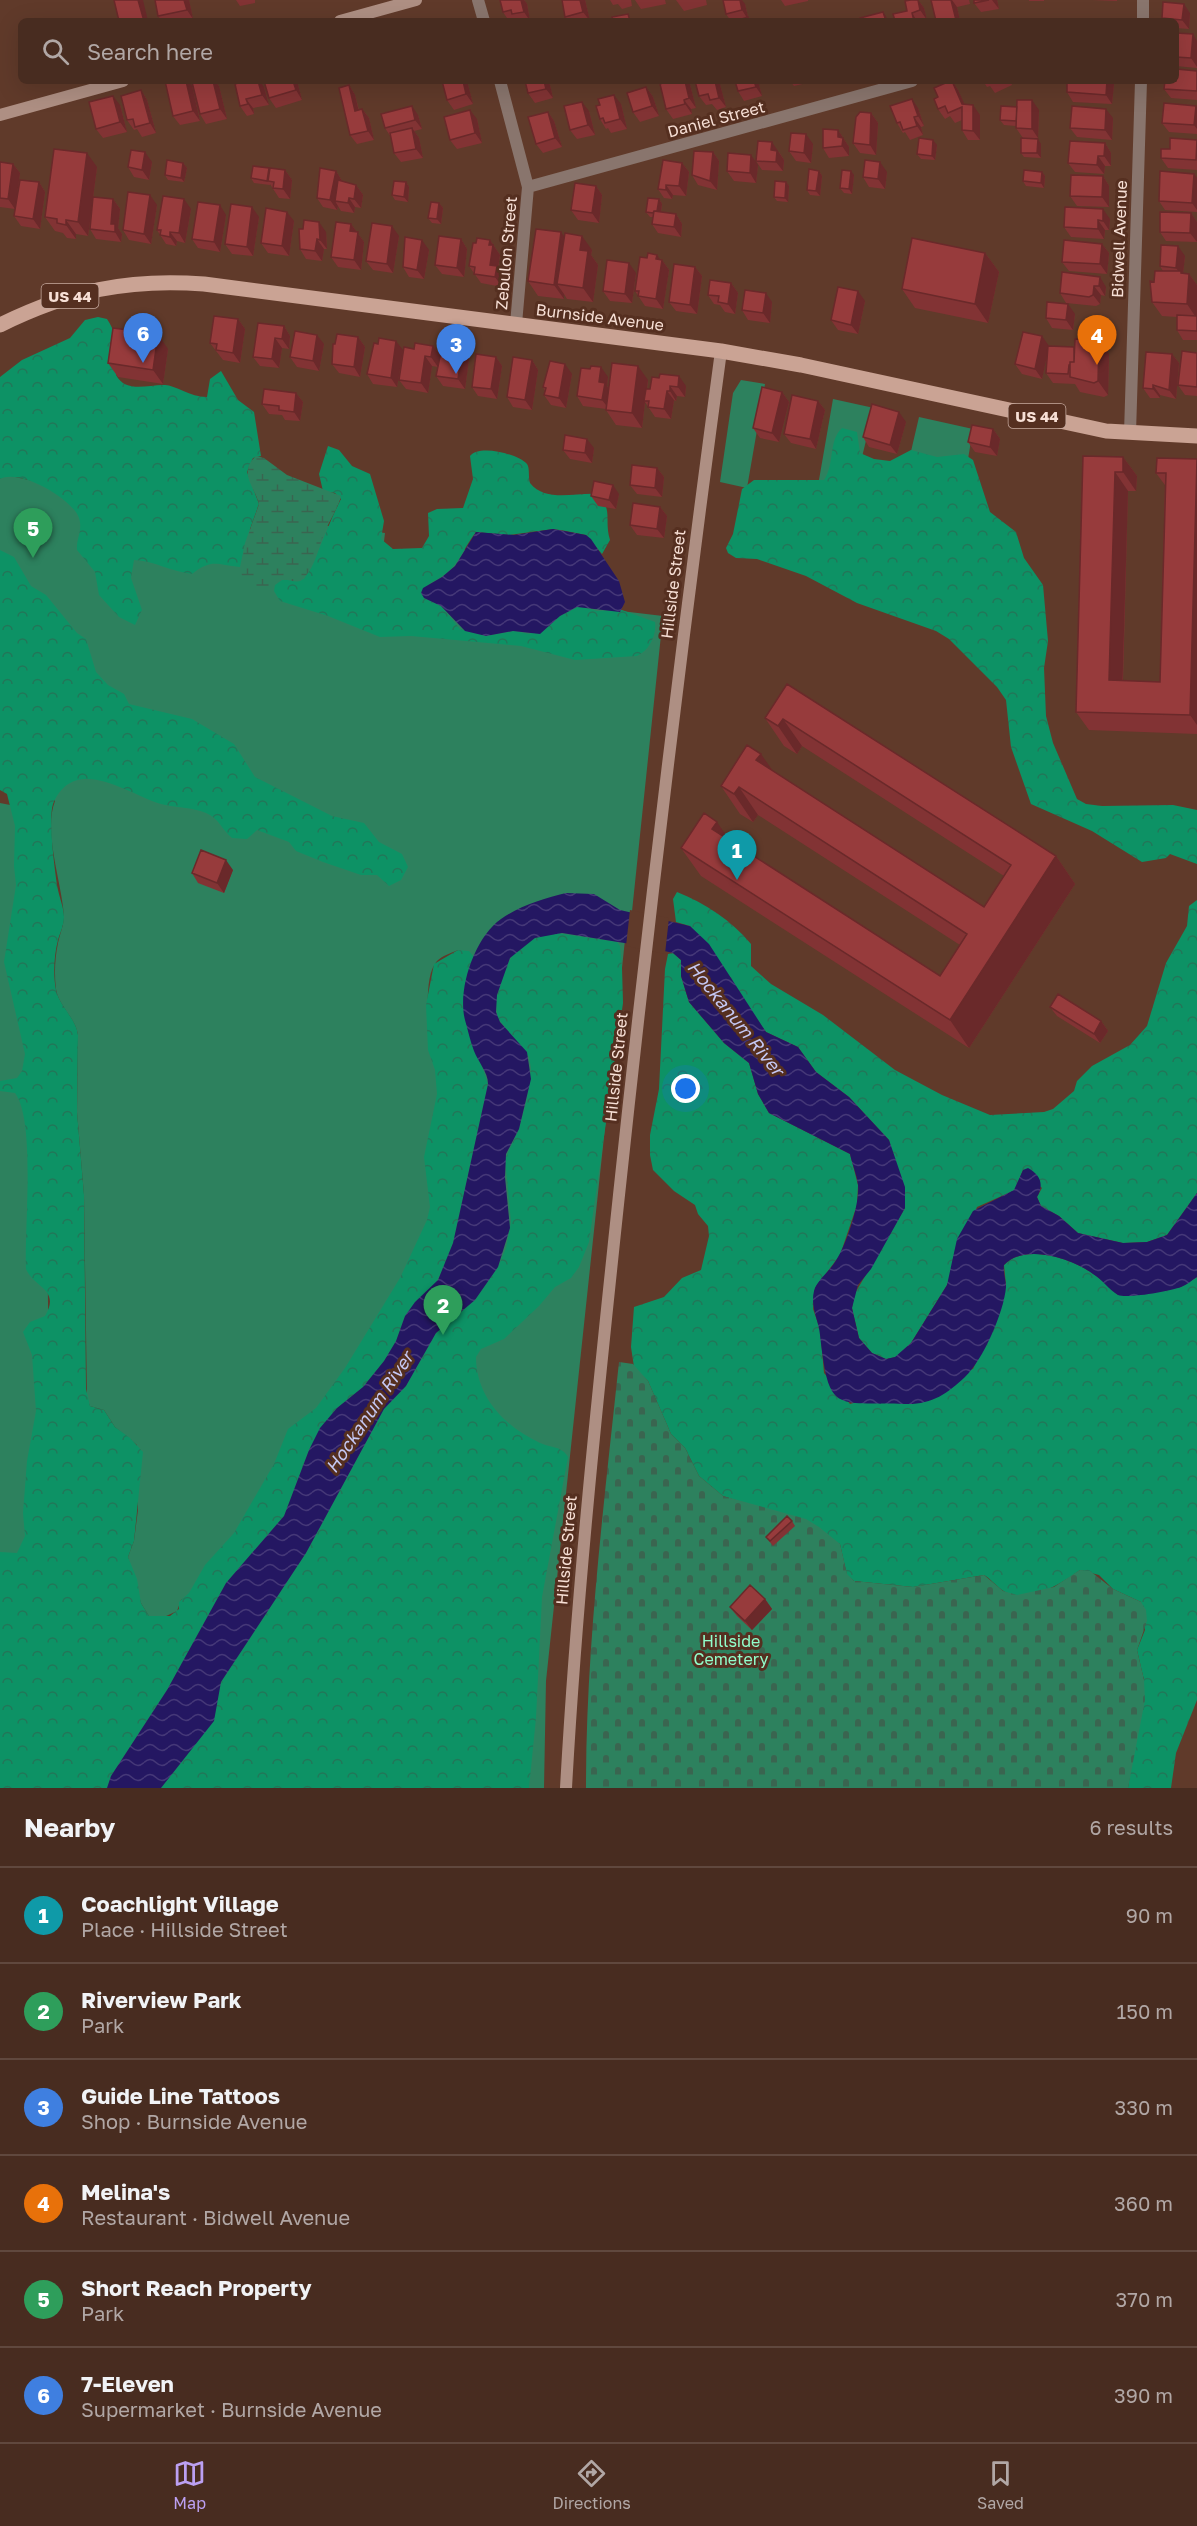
<!DOCTYPE html>
<html lang="en">
<head>
<meta charset="utf-8">
<style>
	body { margin:0; font-family:"Golos Text",sans-serif; background:#4f3429; color:#f1f3f6 }
	.you { position:absolute; left:686px; top:1089px; width:21px; height:21px; margin:-15px; border:4px solid #fff; border-radius:50%; background:#1a73e8; box-shadow:0 0 0 9px #1a73e833 }
	.badge { display:grid; place-items:center; width:39px; height:39px; border-radius:50%; background:#bca0f2; color:#fff; font-size:20px; font-weight:700 }
	.pin { position:absolute; translate:-50% -50px; filter:drop-shadow(0 2px 3px #0008) }
	.pin::after { content:''; position:absolute; top:32px; width:21px; height:18px; background:inherit; clip-path:polygon(0 0,100% 0,50% 100%) }
	.list { margin:0; padding:0; list-style:none }
	h2 { display:flex; justify-content:space-between; align-items:center; height:78px; margin:0; padding:0 24px; font-size:26px }
	h2 small { font-size:20px; font-weight:400; color:#b1a7a5 }
	.list li { display:grid; grid-template-columns:39px 1fr auto; gap:18px; align-items:center; box-sizing:border-box; height:96px; padding:0 24px; border-top:2px solid #60483e }
	.list b { display:block; font-size:22px; white-space:nowrap }
	.list p { margin:0; font-size:20px; white-space:nowrap; color:#b1a7a5 }
	.list em { font-size:20px; font-style:normal; color:#b1a7a5 }
	.icon { flex:none; width:33px; height:33px; fill:none; stroke:currentColor; stroke-width:2; stroke-linecap:round; stroke-linejoin:round }
	.map { position:relative; flex:none; width:1197px; height:1788px; overflow:hidden }
	.search { position:absolute; background:#482c20; box-shadow:0 6px 24px #0002; left:18px; right:18px; top:18px; height:66px; display:flex; align-items:center; gap:15px; box-sizing:border-box; padding:0 21px; border-radius:9px; color:#b1a7a5; font-size:22px }
	.sheet { height:654px; background:#482c20 }
	nav { display:flex; justify-content:space-around; align-items:center; box-sizing:border-box; height:84px; border-top:2px solid #60483e; background:#482c20; font-size:16px; color:#b1a7a5 }
	nav a { display:grid; justify-items:center; gap:3px }
	nav .on { color:#bca0f2 }
	.map>svg:first-child { display:block }
</style>
</head>
<body>
<div class="map">
<svg width="1197" height="1788" viewBox="0 0 1197 1788">
	<defs>
		<pattern id="forest-crowns" width="20" height="18" patternUnits="userSpaceOnUse" patternTransform="scale(1.5)"><rect width="20" height="18" fill="#0d9265"/><path d="M2 6a3 3 0 1 1 6 0M12 15a3 3 0 1 1 6 0" fill="none" stroke="#227658"/></pattern>
		<pattern id="wetland-marsh" width="20" height="14" patternUnits="userSpaceOnUse" patternTransform="scale(1.5)"><rect width="20" height="14" fill="#2d815e"/><path d="M1 5h8M5 5V1M11 12h8M15 12V8" fill="none" stroke="#3a6550"/></pattern>
		<pattern id="cemetery-stones" width="16" height="16" patternUnits="userSpaceOnUse" patternTransform="scale(1.5)"><rect width="16" height="16" fill="#2d815e"/><path d="M2 7V4a2 2 0 0 1 4 0v3zM10 15v-3a2 2 0 0 1 4 0v3z" fill="#3a6550"/></pattern>
		<pattern id="water-waves" width="16" height="10" patternUnits="userSpaceOnUse" patternTransform="scale(1.5)"><rect width="16" height="10" fill="#241762"/><path d="M0 5q4-4 8 0t8 0" fill="none" stroke="#453878"/></pattern>
	</defs>
	<rect width="100%" height="100%" fill="#603a2a"/>
	<path fill="#2d815e" fill-rule="evenodd" d="M741,380l24,4 -18,104 -27,-6 13,-89z
		M833,399l41,9 -25,102 -34,-7z
		M919,417l54,12 -26,157 -65,-10z
		M4,476h7l227,52 33,4 2,-13 112,14 -8,69 78,-61 65,58 143,17 -32,305h-4l-81,760 -2,107h-440l83,-192 -6,4 -4,11 -13,6 -15,-1 -8,-13 -13,-46 6,-16 4,-31 -1,-65 -22,-18 -11,-17 -14,-4 -3,-8 -3,-203 -7,-83 1,-77c-2,-17 -19,-28 -22,-46 -2,-15 -1,-32 2,-46 2,-9 6,-19 6,-27 -2,-33 -21,-84 -9,-115l-55,-152v-170zM458,950l-29,92c0,-19 -6,-66 8,-81 5,-5 14,-8 21,-11z
		M0,803l41,8 10,702 -51,275z"/>
	<path fill="url(#forest-crowns)" d="M98,317l9,2c11,16 13,38 9,56 10,19 34,9 49,10 10,0 25,12 42,12l3,-18 11,-8 17,29 16,12 7,44 -8,2 -6,14 12,32 -14,39 -5,24c-23,-2 -28,-9 -48,7 -20,-2 -37,-13 -58,-14l-3,18 11,32 -7,15 -16,-8 -20,-22 -4,-23 -18,-22c-1,-11 6,-20 2,-32 -7,-20 -60,-50 -79,-39v-102l22,-17 48,-22 15,-18z
		M842,428l15,4 3,21 14,6 16,2 21,-11 26,7 27,-3 9,6 17,52 26,20 8,26 19,27 5,56 -4,27 2,48 7,27 24,56 9,5 16,2 71,-1 24,5v54l-27,-10 -4,4 -24,4 -50,-31 -61,-27 -20,-57 -5,-47 -9,-13 -48,-48 -13,-8 -79,-28 -51,-27 -49,-17 -21,-1 -8,-5 -2,-5 7,-14 9,-45 12,-9h70c11,-16 4,-39 18,-52z
		M328,446l11,4 13,16 18,8 14,47 -3,18 12,10 29,-1 7,-12 -1,-23 9,-4 26,-1 10,-29 -3,-23c9,-12 48,-2 57,8 3,4 1,13 3,19 16,20 46,9 69,11 14,18 5,26 11,46l-8,14 -16,-19 -20,-4 -13,-2 -44,6 -33,-3c-17,22 -17,38 -46,51l-6,15 17,8 19,23 26,7 28,-5 15,3 21,-9 10,-9 19,-10 18,5 25,-1 33,12c2,13 -6,29 -18,34l-62,4 -54,-14 -110,-10 -31,1 -52,-21 -48,-15 -6,-10 1,-6 7,-5 22,-1c15,-25 23,-53 37,-80l-6,-6 -12,-2 -4,-17z
		M0,550l14,7 17,29 15,9 31,38 9,6 10,33 12,13 16,9 5,10 63,15 42,25 21,33 77,39 32,7 15,19 23,12 6,13 -7,13 -12,6 -12,-11h-16l-38,-13 -27,-11 -7,-9 -32,-12 -10,9 -15,-1c-10,-8 -13,-20 -26,-25 -14,-6 -30,-5 -45,-9 -33,-10 -87,-51 -108,0 -5,15 2,69 5,86 2,9 6,19 6,27 0,8 -4,16 -6,23 -4,15 -5,35 -2,50 4,17 20,28 22,45l-1,77 7,83 2,194 4,17 14,4 11,17 15,11 13,14 -9,89 -6,16 9,22 4,24 8,13h21l9,-7v-7l10,-9 16,-28 29,-32 40,-69 14,-35 28,-21 29,-40 55,-90 27,-58 3,-13 -6,-50 13,-63 -2,-24 -7,-20 -2,-45 8,-41 24,-14 11,1 5,6 -10,32v24l24,71 -35,159 -8,21 -10,21 -18,15 -12,16 -9,25 -12,20 -21,26 -26,21 -28,42 -25,66 -58,67 -59,107 -56,86 -4,12h-107v-236l17,1 8,-17 -2,-23 4,-52 9,-50 -4,-56 -9,-23 7,-10 15,-6c16,-27 -11,-28 -19,-47 -2,-39 10,-148 -11,-176l-15,-2v-10l17,-3 5,-7 3,-17 -21,-92 12,-77 -2,-19 1,-40 -8,-32 -7,-4z
		M677,892c28,11 55,29 74,52v22l20,18 52,31 72,55 47,25 48,20 54,-3 9,-3 21,-18 3,-10 15,-15 38,-21 17,-19 19,-63 21,-37 2,-20 8,-6v293l-30,42 -20,7 -24,1 -45,-10 -19,-17 -18,-10 -4,-9 5,-9 -19,-18 -8,20 -38,17 -30,78 -36,58 -15,14 -10,2 -14,-6 -13,-15 -7,-30 2,-13 51,-87 -16,-68 -40,-43 -33,-25 -18,-25 -32,-15 -76,-106 -14,-4 -3,-23z
		M556,933l61,9 3,4 2,22 1,35 -34,239 -10,25 -8,11 -16,9 -16,19 -35,33 -23,10 -5,8c0,40 29,70 64,86 11,5 22,3 28,14l-26,140 -6,121 -7,70h-368l52,-67 8,-39 85,-129 78,-144 22,-23 30,-53 39,-33 23,-33 8,-19 5,-26 -6,-63 14,-30 8,-30 4,-31 -2,-11 -32,-40 -1,-17 9,-32 9,-15 21,-15z
		M673,953l8,7v16l8,26 35,41 25,20 9,31 11,19 81,41 8,31 -1,20 -17,50 -25,33 -2,21 7,20 4,44 26,31 123,-35 26,-56 7,-28 -2,-20c20,-22 67,-7 88,8 9,6 17,14 26,22l63,-8 16,-10v423l-21,53 -5,35h-43l16,-108 -7,-30 8,-20 -4,-28 -28,-13 -14,-14 -19,-5c-19,14 -54,36 -78,20 -7,-5 -11,-11 -18,-15l-71,12 -59,-6 -7,-6 -7,-31 -73,-34 -44,-14 -24,-20 -14,-28 -14,-14 -23,-53 -14,-14 -3,-20 3,-40 30,-10 18,-19 19,-8 8,-34 -1,-10 -10,-12 -3,-9 -21,-14 -21,-21 -3,-15v-20l9,-46 6,-120 3,-15z"/>
	<path fill="url(#wetland-marsh)" d="M256,456l8,2 23,17 54,21c-3,12 -10,22 -15,33 -8,17 -9,36 -23,50 -6,6 -14,-1 -21,1 -5,2 -8,6 -12,7 -54,20 -16,-66 -11,-83 -5,-19 -21,-31 -3,-48z"/>
	<path fill="url(#cemetery-stones)" d="M619,1362l14,2 15,17 23,53 14,14 14,28 24,20 83,23 13,8 21,17 7,30 7,7 59,6 71,-12 19,16 14,4 37,-8 26,-17 10,1 23,18 28,13 5,8 1,11 -10,29 7,30 1,20 -17,88h-542c0,-142 18,-284 33,-426z"/>
	<path fill="url(#water-waves)" d="M553,529l33,6 5,4 28,42 6,21 -5,10 -43,-5 -17,9 -20,18 -27,-3 -27,5 -21,-5 -24,-25 -17,-8 -3,-5 2,-5 19,-11 13,-11 21,-34 38,3z
		M566,893l28,1 26,16 70,16 19,18 57,88 32,15 18,25 33,25 40,43 16,47v21l-34,61 -13,16 -6,23 7,30 13,15 14,6 9,-2 16,-14 36,-58 10,-46 16,-28 41,-21 9,-20 5,-2c13,7 16,17 9,29l4,9 18,10 19,17 45,10 24,-1 20,-7 30,-42v84c-5,3 -10,8 -16,10 -10,4 -54,12 -63,8 -9,-5 -16,-16 -25,-21 -21,-16 -69,-31 -89,-9 -1,8 2,15 2,22 -2,25 -23,73 -41,90 -18,17 -34,28 -60,27 -71,-2 -76,10 -85,-69 -1,-14 -10,-28 -6,-44 3,-11 15,-19 21,-29 11,-16 25,-58 23,-77 -1,-10 -6,-21 -8,-31l-81,-41 -11,-19 -9,-31 -25,-20 -35,-41 -8,-26v-16l-8,-7 -30,-7 -81,-13 -27,5 -25,20 -13,37 -1,17 4,10 27,30 4,27 -12,50 -13,25 -1,23 5,51 -12,39 -23,33 -39,33 -30,53 -22,23 -78,144 -85,129 -7,39 -53,67h-54l4,-12 56,-86 59,-107 58,-67 25,-66 11,-22 17,-20 26,-21 21,-26 12,-20 9,-25 10,-14 23,-22 15,-37 35,-159c0,-12 -10,-22 -14,-33 -4,-10 -6,-21 -9,-31 -8,-31 10,-83 36,-101 18,-13 44,-21 65,-26z"/>
	<path fill="#603a2a" d="M630,910l39,8 -4,36 -39,-8z"/>
	<g fill="none" stroke-linecap="round" stroke-linejoin="round">
		<path stroke="#89756d" stroke-width="12" d="M478,0l6,21
			M1143,21v-21
			M500,81l28,106 -12,137
			M528,187l384,-106
			M1130,433l11,-352"/>
		<path stroke="#ae8f83" stroke-width="12" d="M340,21l76,-21
			M0,115l123,-34
			M566,1788c11,-198 32,-395 53,-593 30,-282 64,-563 102,-844"/>
		<path stroke="#caa394" stroke-width="15" d="M0,325c69,-34 128,-47 204,-41l517,67 80,14 305,66 91,5"/>
	</g>
	<path fill="#823334" d="M155,0h34l4,19 -6,2h-25l-4,-5z
		M236,0h19v3l-15,3z
		M521,0h3l3,4 3,17h-13l-1,-1 -7,1 -6,-9z
		M585,0l5,21h-21l-4,-4z
		M610,0h21l1,6 -10,3 -4,-5 -5,1z
		M635,0h30l1,4 -25,5z
		M676,0h30l1,5 -23,6z
		M781,0h27v1l-23,5z
		M911,0h7l6,8 3,12 -4,1h-28l12,-10z
		M931,0h38l1,4 -13,3 3,14h-24z
		M974,0h23l2,9 -18,3 -7,-9z
		M1029,0h15v1h-15z
		M1092,0h25v1z
		M745,4l3,13 3,4h-20l-5,-7z
		M1190,13l-1,16 -13,-1v-7h-12l-2,-3z
		M1176,33l21,8v27l-21,-2z
		M1197,71v29l-26,-2 -7,-9z
		M195,81h20l4,5 8,33 -21,5 -6,-10z
		M245,81l19,6 5,18 -16,3 1,6 -7,2 -7,-10z
		M297,81l5,19 -26,8 -7,-10z
		M442,81h25l6,23 -19,6 -7,-10z
		M549,81l4,17 -18,5 -7,-10z
		M666,81h23l7,27 -5,1 1,5 -19,5 -7,-10z
		M695,81h24l7,26 -9,3 -5,-6 -6,1 -7,-9z
		M735,81h23l4,15 -18,5 -6,-10z
		M790,81h25l-21,5z
		M952,81l6,9 6,14 16,11v25h-12l-6,-10v-10l-7,3 -5,-7 -5,3 -7,-10v-12z
		M983,81h27l2,4 -17,8 -5,-7 -3,1z
		M1067,81h45l2,3 -2,20 -39,-2 -6,-10z
		M349,85l6,10 4,15 3,-1 7,9 5,22 -17,4 -7,-9z
		M192,86l8,35 -20,4 -7,-9z
		M646,87l7,10 6,19 -19,6 -7,-10z
		M141,90l6,10 9,33 -14,4 -5,-8 -3,1 -7,-10z
		M621,104l6,25 -16,4 -3,-5 -2,1 -6,-10z
		M120,105l7,27 -24,6 -7,-9z
		M1197,107v27l-28,-2 -7,-9z
		M918,108l6,18 -3,1 2,8 -13,5 -5,-8 -2,1 -6,-10z
		M1039,110l-1,28h-15l-7,-10v-2l-12,-1 -4,-5z
		M589,111l6,24 -18,4 -7,-9z
		M548,112l6,9 8,26 -19,6 -7,-9z
		M871,113l7,10 -2,32 -16,-2 -7,-10z
		M418,115l4,14 -8,2 5,7 4,20 -22,4 -7,-9 -3,-16 -6,-9z
		M1113,118l-1,22 -35,-3 -7,-9z
		M477,119l5,24 -25,6 -7,-9z
		M838,130l11,17v9l-20,2 -6,-10z
		M1197,140v30l-29,-2 -7,-10 9,-9z
		M1105,143l6,10v13h-6l-1,8 -29,-2 -7,-9z
		M813,144l-2,19 -15,-2 -7,-10z
		M1041,144v14l-17,-1 -3,-4z
		M937,145l-2,15 -14,-1 -4,-5z
		M713,152l6,9 -2,29 -19,-5 -6,-10z
		M779,152l5,8 -1,11 -21,-1 -6,-9z
		M0,162l13,2 7,9 -5,36 -15,-2z
		M152,162l-3,18 -15,-3 -6,-10z
		M183,163l4,5 -3,14 -16,-2 -3,-5z
		M682,163l7,9 -3,24 -13,-1 -1,4 -8,-1 -6,-9z
		M758,165l-2,18 -22,-2 -7,-10z
		M97,167l-9,69 -12,-2v5l-9,-1 -4,-5 -8,-2 -10,-14z
		M269,168l16,2 7,10 -2,19 -11,-1 -9,-14v1l-16,-2 -3,-5z
		M336,171l6,10 14,4 7,10 -2,13 -6,-1 -1,6 -13,-2 -3,-5 -1,4 -14,-3 -6,-9z
		M819,171l3,5 -2,20 -10,-1 -3,-5z
		M887,172l-2,17 -16,-2 -6,-10z
		M1042,172l3,4 -1,12 -18,-2 -3,-5z
		M854,175l-2,19 -8,-1 -4,-5z
		M1103,176l6,10v21l-32,-1 -7,-10z
		M1197,178v34l-32,-2 -6,-9z
		M39,182l6,10 -5,37 -19,-3 -7,-10z
		M406,182l3,5 -1,15 -13,-2 -3,-5z
		M786,182l3,4 -1,16 -11,-1 -3,-4z
		M596,186l6,9 -3,28 -21,-3 -7,-10z
		M113,199l7,10 -2,19 4,6 -1,8 -25,-3 -6,-10z
		M659,199l3,5 -1,8 15,2 6,10 -1,13 -23,-4 -6,-9 1,-7h-3l-4,-5z
		M439,203l4,5 -2,16 -9,-1 -4,-5z
		M157,205l-6,39 -22,-4 -6,-10z
		M1065,207l45,12 -1,11h-4l-1,9 -33,-2 -7,-10z
		M191,209l-6,34 -8,-2 -1,5 -10,-2 -9,-14z
		M1191,213l6,9v20l-31,-1 -6,-9z
		M226,215l-6,37 -22,-4 -6,-9z
		M259,217l-6,39 -21,-2 -7,-10z
		M294,221l-5,35 -21,-3 -7,-10z
		M351,224l13,18 -3,28 -23,-3 -7,-10z
		M326,232l1,17h-3l-2,12 -16,-2 -6,-10z
		M399,236l-6,37 -20,-3 -7,-9z
		M564,237l28,13 -1,5 7,10 -5,37 -26,-3 -3,-5v5l-26,-3 -10,-15z
		M461,239l6,10 -3,28 -22,-3 -7,-9z
		M490,240l10,15 -2,13 5,8 -1,11 -21,-4 -12,-17 7,-23z
		M1102,244l7,9 -2,21 -38,-3 -7,-9z
		M429,250l-5,29 -15,-2 -6,-10z
		M985,253l14,19 -11,51 -73,-15 -13,-19z
		M657,255l3,5h2l7,10 -6,39 -18,-3 -10,-15 12,-33z
		M1185,256l-2,17 6,1 8,11v55h-14l-6,-10v-13l-15,-1 -10,-14 2,-20 9,-11 -3,-5z
		M695,267l7,9 -5,38 -21,-3 -7,-9z
		M1062,272l44,15 -1,9 -4,-1 -1,9 -4,2 -30,-3 -6,-10z
		M636,273l-4,30 -22,-2 -7,-10z
		M731,283l7,10 -3,21 -10,-2 -5,-7 -6,-1 -6,-9z
		M865,301l-7,33 -20,-4 -7,-10z
		M772,302l-2,21 -22,-3 -6,-10z
		M1075,314l-2,16 -21,-2 -6,-10z
		M238,319l7,10 -5,34 -17,-3 -13,-17z
		M284,326l6,10 -1,13 -7,-1 -3,20 -19,-2 -7,-9z
		M358,337l7,10 -5,30 -21,-4 -7,-9 3,-20z
		M324,344l-5,27 -22,-4 -7,-10z
		M433,346l7,9 -2,12 -6,-1 -4,27 -22,-4 -7,-9 15,-31z
		M1049,346l60,8 -1,41 -4,2 -24,-5 -5,-8 -22,-1 -7,-10 1,-20 -5,26 -20,-5 -7,-10z
		M168,349l-5,35 -45,-7 -10,-14z
		M462,349l7,10 -4,30 -22,-3 -7,-10z
		M403,350l-6,37 -24,-3 -6,-10z
		M1197,353v43l-12,-1 -7,-10z
		M1172,354l7,9 -3,36 -16,-4v3h-10l-7,-10z
		M496,357l6,9 -5,33 -19,-3 -6,-9z
		M532,360l6,10 -6,40 -19,-3 -6,-10z
		M572,374l-6,34 -15,-3 -7,-10 1,-4 -2,-4z
		M608,377l-1,9 2,3 39,-9 -1,9h3l2,-12 34,9 -1,11 -8,-1 -1,5 -2,-1 -3,19 -16,-2 -10,-15 -3,26 -26,-3 -10,-15v-1l-23,-3 -6,-10z
		M782,392l7,10 -10,40 -19,-4 -7,-10z
		M296,393l7,9 -3,19 -15,-1 -3,-5 -13,-1 -7,-10z
		M818,401l7,9 -9,39 -25,-6 -7,-9z
		M906,422l-9,32 -28,-7 -6,-10z
		M993,429l7,10 -3,17 -22,-4 -7,-10z
		M594,448l-2,15 -22,-4 -7,-9z
		M1083,456l40,1 14,19 -1,15h-8l-5,190 37,1 5,-197 -9,-12 41,-14v275l-108,-4 -13,-18z
		M657,468l7,9 -2,20 -25,-3 -7,-9z
		M619,494l-3,15 -18,-3 -7,-10z
		M660,507l7,9 -3,22 -27,-3 -7,-10z
		M787,684l269,172 19,28 -106,164 -268,-172 -20,-28 49,-7 210,135 20,-31 -202,-130 -5,7 -13,-8 -19,-28 52,-15 211,136 20,-31 -202,-130 -5,8 -13,-8 -19,-28z
		M233,870l-9,23 -26,-10 -6,-10z
		M1050,1007l51,14 7,10 -8,12 -43,-27z
		M792,1521l3,5 -22,20 -7,-9z
		M765,1599l7,10 -20,21 -15,-14 -7,-9z"/>
	<path fill="#6a292a" d="M138,0h5l5,21h-4z
		M184,0h5l4,19 -6,-9z
		M521,0h3l3,4 3,17 -6,-9z
		M580,0h5l5,21 -7,-9z
		M740,0h2l3,4 3,13 3,4h-2l-7,-11z
		M918,0l6,8 3,12 -7,-10z
		M951,0h1l5,7 3,14h-4v-1z
		M992,0h5l2,9z
		M1184,4l6,9 -1,16 -7,-9z
		M883,12l6,9h-3z
		M912,13l5,8h-3z
		M1193,34l4,7v26l-6,-9z
		M186,81h2l4,5 8,35 -7,-10z
		M213,81h2l4,5 8,33 -7,-10z
		M258,81h2l4,6 5,18 -7,-10z
		M293,81h4l5,19 -6,-10z
		M463,81h4l6,23 -7,-10z
		M544,81h5l4,17 -7,-9z
		M685,81h4l7,27 -7,-10z
		M715,81h4l7,26 -7,-9z
		M754,81h4l4,15 -6,-9z
		M952,81l6,9 11,24 -7,-10z
		M1107,81h5l2,3 -2,20 -6,-9z
		M349,85l6,10 6,25 -6,-9z
		M646,87l7,10 6,19 -7,-10z
		M141,90l6,10 9,33 -6,-10z
		M614,95l7,9 6,25 -7,-10z
		M113,96l7,9 7,27 -7,-10z
		M246,99l7,9 1,6 -6,-10z
		M912,99l6,9 6,18 -6,-10z
		M684,100l7,9 1,5 -7,-10z
		M1032,100l7,10 -1,28 -6,-9z
		M582,102l7,9 6,24 -7,-10z
		M973,105l7,10v25l-7,-9z
		M412,106l6,9 4,14 -7,-9z
		M1196,106l1,1v22l-3,-4z
		M362,109l7,9 5,22 -6,-9z
		M1106,109l7,9 -1,22 -7,-10z
		M470,110l7,9 5,24 -7,-10z
		M548,112l6,9 8,26 -7,-9z
		M871,113l7,10 -2,32 -6,-10z
		M914,117l7,10 2,8 -6,-9z
		M412,128l7,10 4,20 -7,-9z
		M838,130l11,17v9l-7,-10 -4,-9z
		M806,134l7,10 -2,19 -7,-10z
		M1038,139l3,5v14l-4,-5z
		M933,140l4,5 -2,15 -3,-4z
		M772,142l12,18 -1,11 -7,-9 -5,-12z
		M1105,143l6,10v13l-7,-10z
		M145,152l7,10 -3,18 -7,-10z
		M713,152l6,9 -2,29 -7,-9z
		M87,153l10,14 -9,69 -10,-14z
		M751,155l7,10 -2,18 -6,-10z
		M1098,156l7,10 -1,8 -7,-9z
		M880,162l7,10 -2,17 -7,-10z
		M183,163l4,5 -3,14 -3,-4z
		M682,163l7,9 -3,24 -7,-10z
		M13,164l7,9 -5,36 -7,-10z
		M285,170l7,10 -2,19 -7,-10z
		M336,171l6,10 -7,20 3,5 -1,4 -7,-10z
		M819,171l3,5 -2,20 -4,-5z
		M851,171l3,4 -2,19 -3,-5z
		M1042,172l3,4 -1,12 -3,-5z
		M1194,174l3,4v32l-5,-7z
		M1103,176l6,10v21l-7,-10z
		M39,182l6,10 -5,37 -7,-10z
		M406,182l3,5 -1,15 -4,-5z
		M786,182l3,4 -1,16 -3,-4z
		M356,185l7,10 -2,13 -7,-9z
		M666,185l7,10 -1,4 -6,-9z
		M596,186l6,9 -3,28 -7,-10z
		M150,195l7,10 -6,39 -7,-10z
		M349,198l6,9 -1,6 -6,-10z
		M113,199l7,10 -2,19 4,6 -1,8 -6,-10 -4,-8z
		M184,199l7,10 -6,34 -6,-10z
		M659,199l3,5 -2,14 -3,-4z
		M439,203l4,5 -2,16 -4,-5z
		M220,205l6,10 -6,37 -6,-10z
		M252,207l7,10 -6,39 -6,-9z
		M1103,209l7,10 -1,11 -6,-9z
		M287,212l7,9 -5,35 -7,-10z
		M1191,213l6,9v20l-7,-9z
		M676,214l6,10 -1,13 -7,-10z
		M66,220l10,14v5l-10,-14z
		M1098,220l7,10 -1,9 -6,-10z
		M319,222l7,10 1,17 -7,-9z
		M351,224l13,18 -3,28 -7,-10 -4,-29z
		M392,226l7,10 -6,37 -6,-9z
		M170,232l7,9 -1,5 -6,-9z
		M561,232l10,14 -14,38 7,10v5l-10,-14z
		M582,236l10,14 -1,5 7,10 -5,37 -10,-14 -3,-38z
		M317,239l7,10 -2,12 -7,-10z
		M461,239l6,10 -3,28 -7,-9z
		M422,240l7,10 -5,29 -7,-9z
		M490,240l10,15 -2,13 5,8 -1,11 -7,-10 -5,-12 -1,-20z
		M1102,244l7,9 -2,21 -7,-10z
		M1178,246l7,10 -2,18h6l8,11v34l-10,-15 -4,-27 -7,-9z
		M985,253l14,19 -11,51 -13,-19z
		M657,255l5,7v-2l7,10 -6,39 -7,-10z
		M629,263l7,10 -4,30 -7,-9z
		M695,267l7,9 -5,38 -7,-9z
		M1100,277l6,10 -1,9 -6,-10z
		M731,283l7,10 -3,21 -7,-10z
		M1094,286l7,9 -1,9 -7,-9z
		M858,291l7,10 -7,33 -7,-9z
		M766,293l6,9 -2,21 -7,-10z
		M1068,304l7,10 -2,16 -7,-10z
		M238,319l7,10 -5,34 -7,-10z
		M284,326l6,10 -1,13 -7,-10z
		M158,334l10,15 -5,35 -10,-14z
		M317,335l7,9 -5,27 -6,-10z
		M1042,336l7,10 -7,33 -7,-10z
		M358,337l7,10 -5,30 -6,-10z
		M275,338l7,10 -3,20 -7,-9z
		M1099,340l10,14 -1,41 -10,-14z
		M396,341l7,9 -6,37 -6,-9z
		M433,346l7,9 -2,12 -7,-10z
		M462,349l7,10 -4,30 -7,-10z
		M1172,354l7,9 -3,36 -7,-9z
		M425,356l7,10 -4,27 -7,-10z
		M496,357l6,9 -5,33 -6,-10z
		M532,360l6,10 -6,40 -7,-10z
		M565,364l7,10 -6,34 -7,-10z
		M638,366l10,14 -3,21h-1l1,1 -3,26 -10,-15z
		M601,367l7,10 -1,9 4,6 -2,17 -7,-9 -3,-18z
		M679,376l7,10 -1,11 -7,-10z
		M1153,385l7,10v3l-7,-9z
		M670,386l7,10 -1,5 -6,-10z
		M667,391l7,9 -3,19 -7,-10z
		M782,392l7,10 -10,40 -7,-9z
		M296,393l7,9 -3,19 -6,-9z
		M818,401l7,9 -9,39 -6,-10z
		M899,412l7,10 -9,32 -7,-9z
		M993,429l7,10 -3,17 -7,-9z
		M587,439l7,9 -2,15 -7,-10z
		M1123,457l14,19 -1,15 -13,-19z
		M657,468l7,9 -2,20 -7,-9z
		M1197,469v256l-7,-10z
		M1115,472l13,19 -6,208 -13,-19z
		M613,485l6,9 -3,15 -7,-9z
		M660,507l7,9 -3,22 -7,-9z
		M783,719l19,27 -5,8 -19,-28z
		M761,754l19,27 -24,-21z
		M739,787l19,28 -5,7 -19,-28z
		M717,822l19,28 -24,-21z
		M1056,856l19,28 -106,164 -19,-28z
		M226,860l7,10 -9,23 -7,-10z
		M1101,1021l7,10 -8,12 -6,-9z
		M765,1599l7,10 -20,21 -7,-9z"/>
	<path fill="#973b3c" stroke="#6a292a" stroke-width="1.5" d="M114,0h24l6,21h-25z
		M155,0h29l3,10 -29,6z
		M500,0h21l3,12 -12,2 -1,-4 -8,2z
		M562,0h18l3,12 -18,5z
		M723,0h17l2,10 -16,4z
		M911,0h7l2,10 -8,3 2,8h-19l-2,-7 14,-3 -2,-10z
		M931,0h20l5,20 -6,1h-14z
		M974,0h15l-15,3z
		M1163,2l21,2 -2,16 -20,-2z
		M883,12l3,9h-25l-1,-3z
		M628,14l2,7h-17l-1,-4z
		M748,17l1,4h-10l-1,-1z
		M1176,33l17,1 -2,24 -15,-1z
		M1176,69l21,2v20l-33,-2 1,-8h11z
		M165,81h21l7,30 -20,5z
		M195,81h18l7,28 -20,5 -8,-32z
		M245,81h13l4,14 -16,4 2,5 -8,2 -5,-22z
		M264,81h29l3,9 -27,8z
		M442,81h21l3,13 -19,6z
		M525,81h19l2,8 -18,4z
		M666,81h19l4,17 -5,2 1,4 -19,5 -6,-25 6,-2z
		M695,81h20l4,17 -9,2 -2,-6 -9,2z
		M735,81h19l2,6 -18,4z
		M950,81h2l10,23 11,1v26l-11,-1v-23l-14,6 -3,-7 -7,3 -4,-10 4,-2 -4,-9z
		M1067,81h40l-1,14 -39,-3z
		M349,85l6,26 7,-2 6,22 -18,4 -11,-47z
		M646,87l6,19 -19,6 -6,-19z
		M141,90l9,33 -15,4 -2,-8 -6,1 -6,-24z
		M614,95l6,24 -15,4 -2,-5 -3,1 -4,-13 4,-1 -2,-6z
		M113,96l7,26 -24,7 -7,-27z
		M912,99l6,17 -4,1 3,9 -14,4 -3,-8 -3,1 -7,-17z
		M1017,100h15v29l-16,-1z
		M582,102l6,23 -18,5 -6,-24z
		M1164,103l32,3 -2,19 -32,-2z
		M412,106l3,14 -30,8 -4,-14z
		M1001,106l16,1 -1,14 -16,-1z
		M1072,106l34,3 -1,21 -35,-2z
		M470,110l5,23 -25,7 -6,-23z
		M548,112l7,26 -19,6 -8,-27z
		M860,112l11,1 -1,32 -17,-2 3,-26z
		M412,128l4,21 -22,4 -4,-20z
		M823,129l15,1v7l5,1 -1,8 -19,2z
		M791,133l15,1 -2,19 -15,-2z
		M919,138l14,2 -1,16 -15,-2z
		M1021,138l17,1 -1,14h-16z
		M1170,138l27,2 -1,20 -35,-2v-9h9z
		M758,141l14,1 -1,8 6,1 -1,11 -20,-1z
		M1070,141l35,2 -1,13h-6l-1,9 -29,-2z
		M54,149l33,4 -9,69 -12,-2v5l-9,-2v-4l-12,-2z
		M131,150l14,2 -3,18 -14,-3z
		M694,151l19,1 -3,29 -18,-6z
		M728,153l23,2 -1,18 -23,-2z
		M167,160l16,3 -2,15 -16,-3z
		M663,160l19,3 -3,23 -13,-1v5l-8,-1z
		M865,160l15,2 -2,17 -15,-2z
		M0,162l13,2 -5,35 -8,-1z
		M253,166l16,2 -2,13 -16,-3z
		M270,168l15,2 -2,19 -10,-1 1,-6 -6,-1z
		M320,168l16,3 -6,29 -13,-2z
		M809,169l10,2 -3,20 -9,-1z
		M842,170l9,1 -2,18 -9,-1z
		M1024,170l18,2 -1,11 -18,-2z
		M1160,171l34,3 -2,29 -33,-2z
		M1071,175l32,1 -1,21 -32,-1z
		M20,180l19,2 -6,37 -19,-3z
		M338,180l18,5 -2,14 -5,-1 -1,5 -13,-2z
		M394,181l12,1 -2,15 -12,-2z
		M775,181l11,1 -1,16 -11,-1z
		M575,183l21,3 -4,27 -21,-3z
		M128,192l22,3 -6,39 -21,-4z
		M163,196l21,3 -5,34 -9,-1v5l-10,-2 1,-5h-4z
		M93,197l20,2 -2,25h4v8l-25,-3z
		M648,198l11,1 -2,12h-3l-1,2 -7,-1z
		M198,202l22,3 -6,37 -22,-3z
		M431,202l8,1 -2,16 -9,-1z
		M231,204l21,3 -5,40 -22,-3z
		M1065,207l38,2v12l-5,-1v9l-34,-2z
		M266,208l21,4 -5,34 -21,-3z
		M654,211l22,3 -2,13 -22,-3z
		M1160,212l31,1 -1,20 -30,-1z
		M304,220l15,2 1,18 -3,-1 -2,12 -15,-2 -1,-20h4z
		M336,222l15,2 -1,7 8,1 -4,28 -23,-3z
		M372,223l20,3 -5,38 -21,-3z
		M536,229l25,3 -7,53 -26,-4z
		M565,233l17,3 -2,14 8,1 -5,37 -26,-4z
		M439,236l22,3 -4,29 -22,-3z
		M405,237l17,3 -5,30 -14,-3z
		M477,238l13,2 -1,5h4l-3,20 7,1 -2,11 -21,-3 1,-7 -6,-1 4,-23h3z
		M912,238l73,15 -10,51 -73,-15z
		M1064,240l38,4 -2,20 -38,-2z
		M1161,245l17,1 -2,22 -16,-2z
		M648,253l9,2 -1,4 6,1 -6,39 -18,-3 1,-5h-4l5,-34 7,1z
		M607,260l22,3 -4,31 -22,-3z
		M674,264l21,3 -5,38 -21,-3z
		M1155,271h26v2l8,1 -2,30 -35,-2 -2,-21 4,1z
		M1062,272l38,5 -1,9h-5l-1,9 -4,2 -29,-4z
		M710,280l21,3 -3,21 -10,-2 1,-6 -11,-1z
		M838,287l20,4 -7,34 -20,-5z
		M745,290l21,3 -3,20 -21,-3z
		M1047,302l21,2 -2,16 -20,-2z
		M1177,315l20,1v15l-20,-1z
		M214,316l24,3 -5,34 -17,-3 1,-6 -7,-1z
		M258,323l26,3 -2,13 -7,-1 -3,21 -19,-2z
		M113,328l45,6 -5,36 -45,-7z
		M295,331l22,4 -4,26 -23,-4z
		M1023,332l19,4 -7,33 -20,-5z
		M337,334l21,3 -4,30 -22,-3 1,-20h2z
		M379,338l17,3 -5,37 -24,-4 7,-31 4,1z
		M1075,339l24,1 -1,41 -4,2 -24,-6v-15h4z
		M415,343l18,3 -2,11 -6,-1 -4,27 -22,-3 5,-33 10,2z
		M1048,346l26,1v15h-4v3h-1l-1,9 -22,-1z
		M442,347l20,2 -4,30 -22,-3z
		M1182,351l15,2v34l-19,-2z
		M1146,352l26,2 -3,36 -16,-5v4l-10,-1z
		M476,354l20,3 -5,32 -19,-2z
		M513,357l19,3 -7,40 -18,-3z
		M550,361l15,3 -6,34 -15,-3 2,-7 -3,-1z
		M612,363l26,3 -6,47 -26,-3z
		M591,366l10,1 -2,15 6,1 -3,17 -25,-4 4,-28 9,1z
		M660,374l19,2 -1,11 -8,-1v5h-3l-3,18 -16,-2 1,-6h-5l2,-12h4l2,-12 7,1z
		M762,387l20,5 -10,41 -19,-5z
		M264,389l32,4 -2,19 -15,-2v-4l-17,-2z
		M792,395l26,6 -8,38 -26,-5z
		M872,404l27,8 -9,33 -27,-8z
		M972,425l21,4 -3,18 -22,-5z
		M565,435l22,4 -2,14 -22,-3z
		M1083,456l40,1v15h-8l-6,208 51,2 6,-209h-10l1,-15 40,1 -7,256 -114,-3z
		M632,465l25,3 -2,20 -25,-3z
		M594,481l19,4 -4,15 -18,-4z
		M633,503l27,4 -3,22 -27,-4z
		M787,684l269,172 -106,164 -269,-172 23,-35 13,9 -5,7 228,147 27,-42 -228,-147 -5,7 -13,-8 26,-41 14,9 -5,6 228,147 27,-42 -228,-146 -5,7 -13,-8z
		M201,850l25,10 -9,23 -25,-10z
		M1058,994l43,27 -7,13 -44,-27z
		M787,1516l5,5 -22,20 -4,-4z
		M750,1585l15,14 -20,22 -15,-14z"/>
	<g text-anchor="middle" dominant-baseline="central" stroke-width="6" stroke-linejoin="round" paint-order="stroke">
		<g fill="#552f20" stroke="#c6aa9f" stroke-width="1.5">
			<rect x="41.5" y="284" width="57" height="24" rx="4.5"/>
			<rect x="1008.5" y="404" width="57" height="24" rx="4.5"/>
		</g>
		<g font-size="15" font-weight="bold" fill="#f7dfd5">
			<text x="70" y="296">US 44</text>
			<text x="1037" y="416">US 44</text>
		</g>
		<g font-size="16" fill="#f7dfd5" stroke="#552f20">
			<text transform="translate(716 119) rotate(-15)">Daniel Street</text>
			<text transform="translate(1119 239) rotate(-88)">Bidwell Avenue</text>
			<text transform="translate(506 253) rotate(-85)">Zebulon Street</text>
			<text transform="translate(600 317) rotate(7)">Burnside Avenue</text>
			<text transform="translate(673 584) rotate(-83)">Hillside Street</text>
			<text transform="translate(616 1067) rotate(-84)">Hillside Street</text>
			<text transform="translate(566 1550) rotate(-85)">Hillside Street</text>
		</g>
		<g font-size="16" fill="#91fecb" stroke="#552f20">
			<text x="731" y="1641">Hillside<tspan x="731" dy="18">Cemetery</tspan></text>
		</g>
		<g font-size="18" font-style="italic" fill="#c5c8f4" stroke="#552f20">
			<text transform="translate(736 1018) rotate(51)">Hockanum River</text>
			<text transform="translate(369 1412) rotate(-56)">Hockanum River</text>
		</g>
	</g>
</svg>
<div class="you"></div>
<div class="pin badge" style="left:737px;top:880px;background:#0f9aa8">1</div>
<div class="pin badge" style="left:443px;top:1335px;background:#2e9e5b">2</div>
<div class="pin badge" style="left:456px;top:374px;background:#3f7fe0">3</div>
<div class="pin badge" style="left:1097px;top:365px;background:#e8710a">4</div>
<div class="pin badge" style="left:33px;top:558px;background:#2e9e5b">5</div>
<div class="pin badge" style="left:143px;top:363px;background:#3f7fe0">6</div>
<div class="search"><svg class="icon" aria-label="search" viewBox="0 0 24 24"><circle cx="10" cy="10" r="6"/><path d="M15 15l6 6"/></svg>Search here</div>
</div>
<section class="sheet">
<h2>Nearby<small>6 results</small></h2>
<ul class="list">
<li><span class="badge" style="background:#0f9aa8">1</span><div><b>Coachlight Village</b><p>Place · Hillside Street</p></div><em>90 m</em></li>
<li><span class="badge" style="background:#2e9e5b">2</span><div><b>Riverview Park</b><p>Park</p></div><em>150 m</em></li>
<li><span class="badge" style="background:#3f7fe0">3</span><div><b>Guide Line Tattoos</b><p>Shop · Burnside Avenue</p></div><em>330 m</em></li>
<li><span class="badge" style="background:#e8710a">4</span><div><b>Melina's</b><p>Restaurant · Bidwell Avenue</p></div><em>360 m</em></li>
<li><span class="badge" style="background:#2e9e5b">5</span><div><b>Short Reach Property</b><p>Park</p></div><em>370 m</em></li>
<li><span class="badge" style="background:#3f7fe0">6</span><div><b>7-Eleven</b><p>Supermarket · Burnside Avenue</p></div><em>390 m</em></li>
</ul>
</section>
<nav>
<a class="on"><svg class="icon" aria-label="map" viewBox="0 0 24 24"><path d="M3 6l6-2 6 2 6-2v14l-6 2-6-2-6 2zM9 4v14M15 6v14"/></svg>Map</a>
<a><svg class="icon" aria-label="directions" viewBox="0 0 24 24"><path d="M12 3l9 9-9 9-9-9zM9 14v-3h6M13 9l2 2-2 2"/></svg>Directions</a>
<a><svg class="icon" aria-label="saved" viewBox="0 0 24 24"><path d="M7 4h10v16l-5-4-5 4z"/></svg>Saved</a>
</nav>
</body>
</html>
